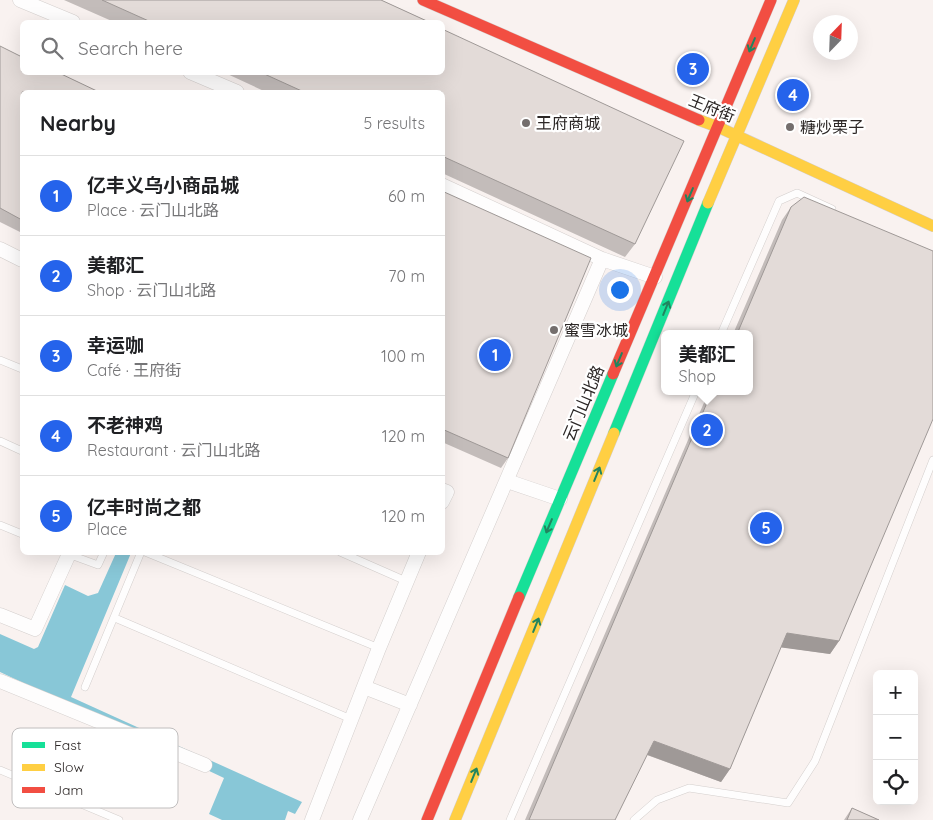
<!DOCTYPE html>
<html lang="en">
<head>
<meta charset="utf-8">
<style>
	body { margin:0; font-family:Quicksand,"Noto Sans SC",sans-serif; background:#f6f6f6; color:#202124 }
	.controls { position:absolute; right:15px; bottom:15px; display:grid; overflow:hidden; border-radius:8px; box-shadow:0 5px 20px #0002 }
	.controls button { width:45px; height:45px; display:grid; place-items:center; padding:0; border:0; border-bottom:1px solid #e0e0e0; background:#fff; color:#202124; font:25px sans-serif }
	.compass { position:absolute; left:813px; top:15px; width:45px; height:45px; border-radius:50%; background:#fff; box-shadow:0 5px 20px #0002; rotate:23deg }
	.you { position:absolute; left:619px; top:289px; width:18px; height:18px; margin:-12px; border:4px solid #fff; border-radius:50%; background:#1a73e8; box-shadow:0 0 0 8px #1a73e833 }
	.badge { display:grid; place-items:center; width:32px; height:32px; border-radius:50%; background:#2563eb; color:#fff; font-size:16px; font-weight:700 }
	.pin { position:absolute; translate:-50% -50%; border:2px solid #fff; box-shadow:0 1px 5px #0006 }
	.popup { position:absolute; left:661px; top:330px; width:92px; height:65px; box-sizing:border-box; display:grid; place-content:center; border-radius:8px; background:#fff; filter:drop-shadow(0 1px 4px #0005); font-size:16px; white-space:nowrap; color:#757577 }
	.popup b { font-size:19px; color:#202124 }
	.popup::after { content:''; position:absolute; left:50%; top:100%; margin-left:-10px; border:10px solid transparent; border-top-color:#fff }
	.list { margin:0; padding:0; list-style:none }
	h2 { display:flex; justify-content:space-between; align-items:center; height:65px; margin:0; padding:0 20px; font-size:21px }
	h2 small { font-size:16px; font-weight:400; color:#757577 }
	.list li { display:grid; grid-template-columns:32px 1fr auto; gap:15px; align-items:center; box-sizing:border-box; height:80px; padding:0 20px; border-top:1px solid #e0e0e0 }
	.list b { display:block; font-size:19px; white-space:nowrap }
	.list p { margin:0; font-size:16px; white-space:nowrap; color:#757577 }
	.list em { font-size:16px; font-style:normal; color:#757577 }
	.icon { flex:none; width:28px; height:28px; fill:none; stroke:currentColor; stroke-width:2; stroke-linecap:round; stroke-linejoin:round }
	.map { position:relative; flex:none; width:933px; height:820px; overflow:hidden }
	.search { position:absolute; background:#fff; box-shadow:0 5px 20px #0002; left:20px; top:20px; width:425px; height:55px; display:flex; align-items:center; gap:12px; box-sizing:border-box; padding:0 18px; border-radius:8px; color:#757577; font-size:19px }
	.panel { position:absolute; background:#fff; box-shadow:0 5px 20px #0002; left:20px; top:90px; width:425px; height:465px; border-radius:8px }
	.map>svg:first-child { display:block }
</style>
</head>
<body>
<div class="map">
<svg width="933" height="820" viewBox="0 0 933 820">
	<rect width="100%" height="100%" fill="#f9f2f0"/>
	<path fill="#88c7d7" d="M116,553h15l-60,144 231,105 -7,12 -7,-3 -3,9h-63l-13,-6 15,-36 -224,-106v-38l34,15 4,-2 27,-62 23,11 10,-3z"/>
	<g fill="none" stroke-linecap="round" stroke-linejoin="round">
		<defs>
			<path id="lane" d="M721,334l58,-133 18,-8 35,16
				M0,360l22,9
				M0,441l22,10
				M0,525l22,9
				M145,552l234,96
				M340,552l66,29
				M68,554l30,11 6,-13
				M115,618l236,101
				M85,687l56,-135
				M0,770l119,50
				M510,820l186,-429
				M634,820l23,-20 32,-12 99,15 27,-42 118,-301"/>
			<path id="street" d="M20,0l53,22
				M190,72l47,20
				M442,185l160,74 53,18
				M0,249l22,11
				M507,481l53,18
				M442,490l5,2 -5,10
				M0,615l35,14 34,-75
				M0,681l205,84
				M364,687l46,18
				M312,820l67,-172 40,-96
				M360,820l242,-561"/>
			<path id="fast" d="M614,433l94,-230
				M519,597l94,-223"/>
			<path id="slow" d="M699,120l19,7 215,99
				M708,203l86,-203
				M455,820l159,-387"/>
			<path id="jam" d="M423,0l276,120
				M613,374l158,-374
				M427,820l92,-223"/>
		</defs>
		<use href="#lane" stroke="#d4cfcd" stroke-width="8"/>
		<use href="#street" stroke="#d4cfcd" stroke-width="15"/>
		<use href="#fast" stroke="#d4cfcd" stroke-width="12"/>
		<use href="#slow" stroke="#d4cfcd" stroke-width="12"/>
		<use href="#jam" stroke="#d4cfcd" stroke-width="12"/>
		<use href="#lane" stroke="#fefdfd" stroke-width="7"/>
		<use href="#street" stroke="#fefdfd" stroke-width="14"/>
		<use href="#fast" stroke="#16e098" stroke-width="11"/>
		<use href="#slow" stroke="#ffcf43" stroke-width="11"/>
		<use href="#jam" stroke="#f24e42" stroke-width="11"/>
	</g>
	<path fill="#c3bcba" d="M64,0h317l48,22h-315z
		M0,46l22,46v141l-22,-11z
		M223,72h219l193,172 -10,13 -183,-84v-81h-176z
		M442,191l66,267 -7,10 -59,-26z
		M791,207l48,434 -9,13 -49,-7 -51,122 -9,13 -74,-27 -32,65h-90l184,-429h41v-57h-17l49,-114z
		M852,808l27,12h-35z"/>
	<path fill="#9f9997" d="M787,633l52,8 -9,13 -52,-7z
		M654,741l76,28 -9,13 -76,-28z"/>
	<path fill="#e3dbd8" stroke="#9f9997" d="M102,0h279l48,22h-278z
		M442,29l242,112 -49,103 -193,-88v-64h-138l-44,-20h182z
		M0,46l22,11v15h35l42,20h-77v128l-22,-12z
		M442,191l149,67 -83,200 -66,-29z
		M804,197l129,54v168l-94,222 -52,-8 -57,136 -76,-28 -39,79h-86l183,-429h38v-57h-13l54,-127z
		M852,808l27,12h-32z"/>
	<defs><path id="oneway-shaft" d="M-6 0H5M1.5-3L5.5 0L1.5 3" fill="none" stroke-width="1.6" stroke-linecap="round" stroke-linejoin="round" transform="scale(1.25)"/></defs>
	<g stroke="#21845f">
		<use href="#oneway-shaft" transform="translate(752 45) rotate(113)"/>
		<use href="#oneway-shaft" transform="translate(690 195) rotate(113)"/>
		<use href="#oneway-shaft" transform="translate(666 308) rotate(-68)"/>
		<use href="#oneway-shaft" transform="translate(619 360) rotate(113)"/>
		<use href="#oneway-shaft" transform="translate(597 474) rotate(-68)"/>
		<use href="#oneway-shaft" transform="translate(549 526) rotate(113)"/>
		<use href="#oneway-shaft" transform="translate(536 625) rotate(-68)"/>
		<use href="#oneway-shaft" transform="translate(474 775) rotate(-68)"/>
	</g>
	<g fill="#746e6d" stroke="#fff" stroke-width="2">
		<circle cx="526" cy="123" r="5"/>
		<circle cx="790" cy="127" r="5"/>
		<circle cx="554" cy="330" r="5"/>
	</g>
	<g text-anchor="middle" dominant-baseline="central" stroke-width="4.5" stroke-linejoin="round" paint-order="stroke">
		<g font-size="16" fill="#2c2726" stroke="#fff">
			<text transform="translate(712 108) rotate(22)">王府街</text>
			<text transform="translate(583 403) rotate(-67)">云门山北路</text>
		</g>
		<g font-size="16" fill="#2c2726" stroke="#fff" text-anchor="start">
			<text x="536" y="123">王府商城</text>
			<text x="800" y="127">糖炒栗子</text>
			<text x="564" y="330">蜜雪冰城</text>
		</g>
	</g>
	<rect x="12" y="728" width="166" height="80" rx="8" fill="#fff" stroke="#c0bebe" stroke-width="1"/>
	<rect x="22" y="742" width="23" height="6" fill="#16e098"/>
	<rect x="22" y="764" width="23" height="7" fill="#ffcf43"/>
	<rect x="22" y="787" width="23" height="6" fill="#f24e42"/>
	<g font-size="14" fill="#2c2726">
		<text x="54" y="750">Fast</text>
		<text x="54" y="772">Slow</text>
		<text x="54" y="795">Jam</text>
	</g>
</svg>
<div class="controls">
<button>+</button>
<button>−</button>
<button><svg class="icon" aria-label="locate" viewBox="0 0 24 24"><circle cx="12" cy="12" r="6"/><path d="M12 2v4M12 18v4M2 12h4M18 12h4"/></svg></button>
</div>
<svg class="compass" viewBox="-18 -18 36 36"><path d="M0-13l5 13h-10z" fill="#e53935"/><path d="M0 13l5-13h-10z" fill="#757577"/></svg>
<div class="you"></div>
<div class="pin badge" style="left:495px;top:355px">1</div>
<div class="pin badge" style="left:707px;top:430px">2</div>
<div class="popup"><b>美都汇</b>Shop</div>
<div class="pin badge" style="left:693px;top:69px">3</div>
<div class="pin badge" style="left:793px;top:95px">4</div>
<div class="pin badge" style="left:766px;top:528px">5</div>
<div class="search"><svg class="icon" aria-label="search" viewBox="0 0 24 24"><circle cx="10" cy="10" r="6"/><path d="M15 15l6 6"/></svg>Search here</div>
<section class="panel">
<h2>Nearby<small>5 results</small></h2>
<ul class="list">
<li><span class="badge">1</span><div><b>亿丰义乌小商品城</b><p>Place · 云门山北路</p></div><em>60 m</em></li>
<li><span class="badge">2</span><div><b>美都汇</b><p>Shop · 云门山北路</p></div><em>70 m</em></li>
<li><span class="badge">3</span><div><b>幸运咖</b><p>Café · 王府街</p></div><em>100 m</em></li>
<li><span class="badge">4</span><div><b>不老神鸡</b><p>Restaurant · 云门山北路</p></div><em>120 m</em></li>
<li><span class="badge">5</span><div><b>亿丰时尚之都</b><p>Place</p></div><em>120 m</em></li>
</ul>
</section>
</div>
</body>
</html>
